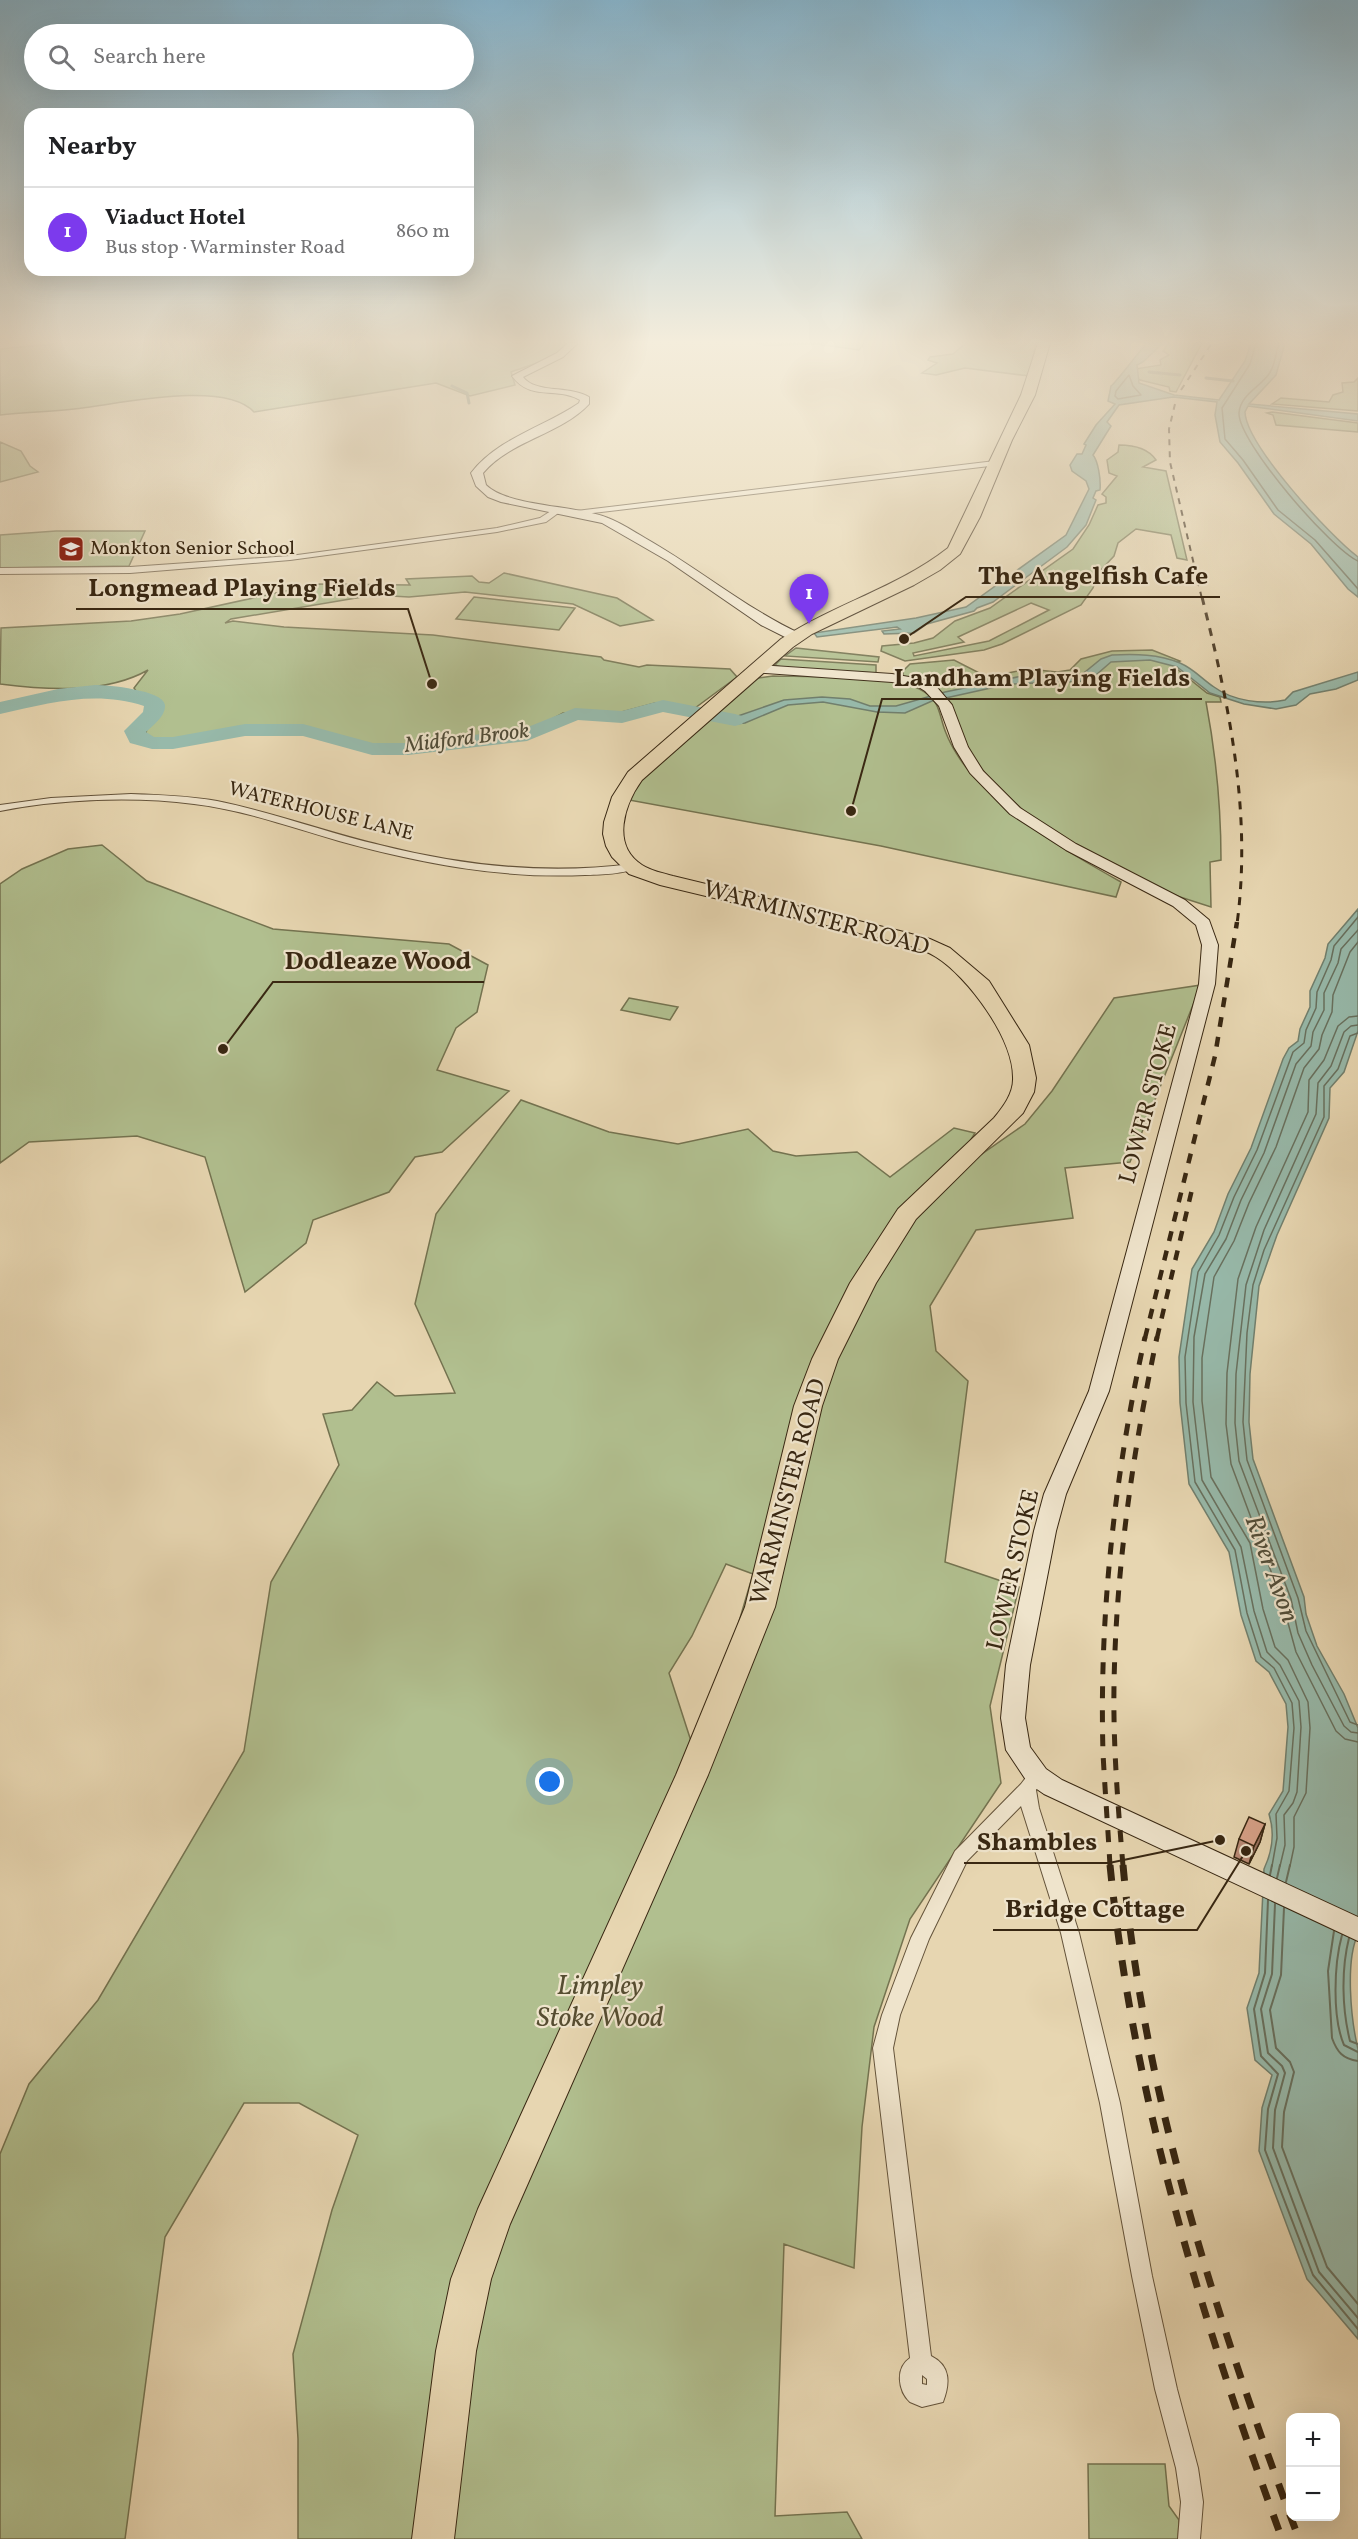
<!DOCTYPE html>
<html lang="en">
<head>
<meta charset="utf-8">
<style>
	body { margin:0; font-family:Vollkorn,serif; background:#f6f6f6; color:#202124 }
	.controls { position:absolute; right:18px; bottom:18px; display:grid; overflow:hidden; border-radius:12px; box-shadow:0 6px 24px #0002 }
	.controls button { width:54px; height:54px; display:grid; place-items:center; padding:0; border:0; border-bottom:2px solid #e0e0e0; background:#fff; color:#202124; font:30px sans-serif }
	.you { position:absolute; left:550px; top:1782px; width:21px; height:21px; margin:-15px; border:4px solid #fff; border-radius:50%; background:#1a73e8; box-shadow:0 0 0 9px #1a73e833 }
	.badge { display:grid; place-items:center; width:39px; height:39px; border-radius:50%; background:#7c3aed; color:#fff; font-size:20px; font-weight:700 }
	.pin { position:absolute; translate:-50% -50px; filter:drop-shadow(0 2px 3px #0008) }
	.pin::after { content:''; position:absolute; top:32px; width:21px; height:18px; background:inherit; clip-path:polygon(0 0,100% 0,50% 100%) }
	.list { margin:0; padding:0; list-style:none }
	h2 { display:flex; justify-content:space-between; align-items:center; height:78px; margin:0; padding:0 24px; font-size:26px }
	h2 small { font-size:20px; font-weight:400; color:#757577 }
	.list li { display:grid; grid-template-columns:39px 1fr auto; gap:18px; align-items:center; box-sizing:border-box; height:90px; padding:0 24px; border-top:2px solid #e0e0e0 }
	.list b { display:block; font-size:22px; white-space:nowrap }
	.list p { margin:0; font-size:20px; white-space:nowrap; color:#757577 }
	.list em { font-size:20px; font-style:normal; color:#757577 }
	.icon { flex:none; width:33px; height:33px; fill:none; stroke:currentColor; stroke-width:2; stroke-linecap:round; stroke-linejoin:round }
	.map { position:relative; flex:none; width:1358px; height:2539px; overflow:hidden }
	.search { position:absolute; background:#fff; box-shadow:0 6px 24px #0002; left:24px; top:24px; width:450px; height:66px; display:flex; align-items:center; gap:15px; box-sizing:border-box; padding:0 21px; border-radius:33px; color:#757577; font-size:22px }
	.panel { position:absolute; background:#fff; box-shadow:0 6px 24px #0002; left:24px; top:108px; width:450px; height:168px; border-radius:18px }
	.map>svg:first-child { display:block }
</style>
</head>
<body>
<div class="map">
<svg width="1358" height="2539" viewBox="0 0 1358 2539">
	<rect width="100%" height="100%" fill="#e7d6b1"/>
	<filter id="stains"><feTurbulence type="fractalNoise" baseFrequency=".00333" numOctaves="4"/><feColorMatrix values="0 0 0 0 .2 0 0 0 0 .09 0 0 0 0 .02 0 0 0 .5 -.17"/></filter>
	<radialGradient id="worn" r=".72"><stop offset=".6" stop-color="#630" stop-opacity="0"/><stop offset="1" stop-color="#630" stop-opacity=".3"/></radialGradient>
	<path fill="#b1bf8f" stroke="#747350" stroke-width="1.5" fill-rule="evenodd" d="M63,343h505c-6,14 -42,23 -57,29l4,13 -45,11 -34,-13 -182,29c-30,-33 -139,-7 -180,-3 -25,3 -49,3 -74,6v-66z
		M756,343h108l-5,7 -42,-6 -51,1z
		M966,343h70l-7,33 -64,-8 -29,7 -14,-2 15,-10 -9,-3 2,-3 23,-3z
		M1169,343h33l-26,49 -6,-1 -1,-4 -29,-7 -3,-2 -2,-9 26,-4 -1,-5 9,-5 -6,-4z
		M1358,378v33l-86,-7 9,-6 48,4 4,-7 10,-3 -1,-9 12,-1z
		M1272,412l86,11v9l-82,-7 -3,-10 -6,-2z
		M0,442l21,9 9,15 8,6 -38,10z
		M1119,445c13,0 29,3 37,15l-13,7 23,4 21,89 -10,-2 -6,-23 -35,-6 -18,14 -4,13 -15,16 -6,16 -12,17 -79,39 -18,6 -79,11 -24,-10 1,-5 32,-3 19,-5 22,-17 35,-13 83,-59 16,-24 9,-20 8,-2v-6l-4,-3 15,-18 -8,-3 -2,-13 11,-8zM1031,603l18,7 -60,31 -75,15 -1,-3 51,-11 -6,-5z
		M56,531h89l-16,35 -129,2v-33z
		M504,573l113,25 36,22 -33,6 -47,-22 -108,-12 -56,5 -35,-2 -143,24 -6,4 8,-2 51,6 149,8 168,22 3,3 35,7 8,-2 83,4 7,8 -42,31 -40,-5 -37,10h-55l-11,6 -6,7 -23,10 -142,14 -63,-20 -34,-3 -38,1 -82,12 -13,-2 -5,-4 1,-7c12,-7 15,-11 14,-25l-23,-8 -4,-6 14,-18c-42,24 -101,20 -148,14l1,-56 130,-7 49,-7 137,-30 93,1 -4,-6 66,-3 7,6 10,1z
		M474,597l101,11 -16,22 -103,-11z
		M796,648l83,9 -1,5 -93,-6z
		M1152,650l28,11 -8,4 35,28 13,4 1,5h-15c10,53 15,104 15,158l-11,2 1,45 -34,-11 -67,-32 -75,-43 -43,-39 -25,-32 -19,-50 -14,-15 -31,-9v-5l7,-7 44,-4 33,17 41,-8 29,3 13,-2 11,-11 31,-8z
		M781,659l95,6v8l-92,-5 -9,-3z
		M773,676c35,1 124,-1 150,15 18,10 16,26 23,42 5,13 15,29 24,39 47,51 92,77 151,110l-5,15 -235,-51 -252,-46 9,-16 113,-101 7,-5z
		M102,845l45,36 126,48 176,15 39,21 -11,47 -21,16 -19,42 72,21 -67,61 -27,5 -26,35 -76,28 -7,23 -61,49 -40,-135 -68,-21 -108,6 -29,21v-279l22,-15 46,-20z
		M1201,985l-71,177 -65,6 8,50 -97,12 -46,76 6,45 32,30 -23,181 74,25 -29,119 11,77 -91,136 -36,108 -12,100 -8,141 -70,-24 -9,272 72,-4 15,27h-564v-100l-5,-85 39,-144 26,-75 -59,-32h-55l-79,134 -40,302h-125v-385l29,-70 69,-84 146,-249 27,-169 68,-117 -16,-51 29,-4 25,-28 18,14 60,-3 -40,-89 21,-90 85,-114 88,32 69,12 70,-15 25,22 23,5 61,-4 33,25 64,-49 21,5 -13,21 11,6 52,-36 27,-33 62,-93zM726,1564l27,10 -20,68 -42,99 -22,-68 23,-37z
		M629,998l49,9 -8,13 -49,-10z
		M1088,2464h77l4,42 10,14 -1,19h-89z"/>
	<path fill="#97b9aa" stroke="#717f6d" stroke-width="1.5" d="M1147,343h16l-20,19 -6,3 2,18 35,12 45,5 26,-39 6,-18h34l-9,32 -27,29 109,10v7l-110,-15 -3,6c1,33 86,125 113,145v40l-10,-8 -37,-45 -37,-30 -36,-51 -18,-21 -5,-27 2,-13 -44,-5 -54,8 -12,17 4,4 -18,29c5,6 8,24 7,35l-4,1 -3,7 3,2 -10,25 -19,22 -74,55 -16,6 -3,3 -47,13 -13,9 -30,1 -2,-3 18,-2 -3,-2 -80,10 -3,-4 102,-15 50,-11 100,-72 23,-46 -3,-8 -14,-10 -2,-6 7,-11h5l4,-9 -2,-1 12,-19 19,-21 -7,-3 3,-15c4,-2 29,-36 36,-43z
		M1112,655c24,-1 46,-1 68,8 14,6 22,16 34,24 19,14 49,18 71,13l8,-8 65,-20v8l-22,9 -26,5 -14,11 -20,4 -32,-5 -34,-11 -33,-26 -27,-7 -39,2 -22,19 -80,3 -77,17 -27,12 -28,-1 -54,-10 -35,3 -43,18 -12,1 -31,-6 5,-5 15,3h16l46,-16 38,-3 28,2 20,7h26l49,-14 82,-17 45,3 8,-2 21,-17z
		M1358,909v122l-14,41 -14,16 -1,30 -52,117 -18,51 -9,88 -1,48 4,37 51,138 2,17 11,32 27,48 14,34v206c-13,27 -7,86 0,115v290l-51,-60 -48,-128 3,-43 10,-33 -17,-15 -8,-52 12,-35 5,-104c8,-17 11,-36 5,-55l14,-23 5,-64 -2,-23 -17,-32 -13,-11 -15,-46 -12,-63 -40,-68 -9,-81 -1,-46 13,-88 22,-37 14,-38 23,-46 32,-89 6,-11 9,-7 2,-12 10,-22v-16l15,-33 3,-14z"/>
	<g fill="none" stroke-linecap="round" stroke-linejoin="round">
		<path stroke="#68705e" stroke-width="1.5" d="M1256,343l-6,21 -28,44 3,31 18,21 35,50 37,30 43,49
			M1279,343c-3,9 -4,23 -10,31 -9,13 -29,21 -30,39 -1,29 93,137 119,148
			M1129,375l4,11 8,9 -23,4 -3,-3 1,-5z
			M1358,1016l-9,1 -11,9 -14,34 -15,20 -1,32 -52,115 -18,52 -11,94 -1,51 5,40 51,137 14,51 40,79 9,8 13,3
			M1358,1025l-7,1 -7,6 -13,34 -13,17 -2,31 -52,116 -18,55 -10,89 -1,49 4,38 52,138 7,34 14,32 32,61 7,6 7,1
			M1358,1033l-8,3 -12,33 -14,17v31l-60,133 -11,35 -6,48 -4,89 4,38 51,138 8,33 44,91 8,3
			M1272,1866l5,-28 -1,-24 13,-23 5,-63 -2,-25 -18,-35 -13,-11 -14,-44 -12,-63 -40,-68 -9,-79 -1,-46 13,-85 21,-37 15,-38 23,-47 36,-98 11,-9 2,-13 10,-22 1,-16 14,-32 3,-14 24,-29
			M1280,1866l5,-21 -1,-30 9,-12 4,-11 4,-65 -2,-26 -19,-36 -13,-13 -13,-41 -13,-64 -39,-67 -9,-78 1,-65 11,-63 21,-35 15,-39 23,-47 32,-89 15,-18 2,-14 11,-22v-17l14,-30 3,-14 17,-19
			M1290,1866l4,-19v-30l12,-24 4,-65 -2,-26 -20,-42 -13,-13 -12,-38 -13,-66 -39,-66 -9,-76v-43l12,-81 20,-36 15,-38 27,-56 28,-79 15,-19 3,-14 10,-23 1,-17 17,-43 8,-10"/>
		<path stroke="#68705e" stroke-width="2" d="M1270,1875l2,-10
			M1277,1878l3,-13
			M1286,1882l4,-17
			M1268,1900l-3,73 -11,36 7,47 17,18 -10,35 -3,41 48,125 45,54
			M1275,1904l-3,70 -11,35 7,44 14,13 3,7 -10,37 -2,38 46,124 39,46
			M1284,1908l-3,67 -11,35 6,38 14,14 4,10 -10,40 -2,35 45,120 31,37
			M1334,1931l-6,40 4,67c5,14 11,21 26,23
			M1342,1935c-8,29 -10,82 2,110l14,7
			M1349,1938c-8,32 -7,71 1,103l8,3"/>
		<path stroke="#717f6d" stroke-width="3" d="M1149,372l31,3
			M1206,378l27,3
			M452,386l15,7 2,10"/>
		<path fill="#97b9aa" fill-rule="evenodd" d="M95,685c13,0 68,5 70,20 1,11 -12,20 -19,27l8,5h19l72,-13h58l70,19h35l115,-14 52,-21 47,3 41,-11 72,14 7,2 4,4 -4,4 -7,2 -72,-14 -41,11 -44,-3 -51,21 -119,14h-36l-69,-19h-58l-72,13h-21l-22,-6 -6,-12 19,-19 1,-6c-49,-16 -95,-3 -144,8v-12l58,-13z"/>
		<defs>
			<path id="street" d="M995,461h3v4l-422,50 -4,-2 4,-2z
				M554,509l7,2 -15,11 -49,10 -207,28 -160,13 -130,1v-6l130,-1 160,-11 207,-28 43,-10z
				M131,794c29,1 58,2 86,7 55,11 108,31 163,44 83,21 166,30 252,19l5,3c-9,7 -40,8 -52,8 -84,4 -166,-12 -246,-34 -48,-14 -95,-31 -145,-37 -61,-8 -134,-5 -194,7v-6l51,-7z
				M1037,1769l6,2 3,5 -10,14 3,18 40,125 41,170 32,173 25,113 21,79 5,34 -3,37h-22l3,-37 -5,-34 -21,-79 -23,-113 -32,-173 -39,-170 -40,-127 -54,55 -38,78 -29,76 -7,33 38,308c20,10 19,27 12,46l-21,5 -12,-5c-12,-11 -15,-34 0,-44l-37,-310 9,-33 29,-77 44,-87 66,-67 10,-13zM922,2375l5,4v6l-5,-1z"/>
			<path id="secondary" d="M568,343h10l-15,14 -40,20c13,17 46,8 66,20v7c-29,31 -78,36 -106,69l3,12c22,22 91,20 122,33 13,5 25,13 37,20 53,30 100,70 156,96l1,3 -1,3h-10l-30,-15 -93,-64 -66,-38 -101,-21 -13,-5 -12,-11 -5,-13c27,-35 73,-46 108,-70l1,-3c-24,-14 -49,2 -68,-24l45,-23z
				M758,665l134,9 34,6 9,5 17,20 16,42 15,24 37,37 56,36 109,56 24,20 9,25 -3,39 -106,407 -43,103 -10,37 -26,134 -5,53 5,29 16,22 16,11 296,137v24l-314,-147 -16,-11 -22,-33 -5,-32 5,-53 28,-134 10,-37 45,-103 110,-407 3,-39 -6,-20 -23,-19 -107,-56 -56,-36 -40,-41 -16,-26 -15,-41 -14,-15 -8,-5 -25,-4 -139,-10 -2,-3 2,-3z"/>
			<path id="highway" d="M1038,343h12l-15,52 -23,45 -32,77 -20,37 -20,16 -26,15 -102,49 -19,13 -151,133c-18,25 -31,65 0,85 9,6 21,8 31,11l227,55 30,8 20,9 39,33 40,64 7,33 -2,14 -11,21 -107,106 -40,64 -38,76 -16,47 -47,201 -67,168 -198,449 -19,55 -15,72 -22,188h-42l24,-188 15,-72 27,-70 198,-434 69,-168 49,-201 18,-47 38,-76 48,-74 96,-91c9,-11 20,-25 19,-41 0,-39 -45,-100 -77,-120 -14,-9 -32,-13 -48,-17l-228,-55 -31,-11 -17,-17 -6,-11 -3,-12 1,-12 8,-25 16,-25 153,-133c53,-35 116,-51 167,-91l73,-153z"/>
		</defs>
		<use href="#street" stroke="#64533a" stroke-width="2"/>
		<use href="#secondary" stroke="#382712" stroke-width="2"/>
		<use href="#highway" stroke="#382712" stroke-width="2"/>
		<use href="#street" fill="#efe4cc" fill-rule="evenodd"/>
		<use href="#secondary" fill="#efe4cc" fill-rule="evenodd"/>
		<use href="#highway" fill="#e7d6b1" fill-rule="evenodd"/>
		<path stroke="#382712" stroke-width="2" stroke-dasharray="6 6" stroke-linecap="butt" d="M1181,390l31,-47
			M1175,404l-6,25 1,33 32,137"/>
		<path stroke="#382712" stroke-width="3" stroke-dasharray="8 8" stroke-linecap="butt" d="M1202,597c27,108 50,215 35,327"/>
		<path stroke="#382712" stroke-width="4.5" stroke-dasharray="10 10" stroke-linecap="butt" d="M1145,1338l70,-282 22,-134
			M1157,1338l36,-153"/>
		<path stroke="#382712" stroke-width="5" stroke-dasharray="12 12" stroke-linecap="butt" d="M1110,1866c-2,-37 -5,-75 -7,-113 -4,-139 12,-281 42,-416
			M1123,1866c-5,-60 -10,-121 -9,-181 2,-118 19,-234 43,-348"/>
		<path stroke="#382712" stroke-width="7" stroke-dasharray="16 16" stroke-linecap="butt" d="M1110,1865c23,233 92,455 172,674
			M1123,1865c21,233 94,456 176,674"/>
	</g>
	<path fill="#ba8b76" stroke="#382712" stroke-width="1.5" d="M1265,1824l-5,18 -11,22 -15,-7 5,-18z"/>
	<path fill="#977160" stroke="#382712" stroke-width="1.5" d="M1265,1824l-5,18 -11,22 5,-18z"/>
	<path fill="#d8a289" stroke="#382712" stroke-width="1.5" d="M1249,1817l16,7 -11,22 -15,-7z"/>
	<linearGradient id="sky" x2="0" y2="1"><stop stop-color="#87b6cf"/><stop offset="0.49" stop-color="#f4eddc"/><stop offset="1" stop-color="#f4eddc" stop-opacity="0"/></linearGradient>
	<rect width="1358" height="698" fill="url(#sky)"/>
	<defs>
		<symbol id="school-square" viewBox="-11 -11 22 22"><rect x="-9" y="-9" width="18" height="18" rx="4" fill="#8f2418" stroke="#efe4cc"/><path d="M0-5L7-2L0 1L-7-2ZM-4 1L0 2.5L4 1V4Q0 6-4 4Z" fill="#fff"/></symbol>
	</defs>
	<g fill-rule="evenodd">
		<use href="#school-square" x="56" y="534" width="30" height="30"/>
	</g>
	<g text-anchor="middle" dominant-baseline="central" stroke-width="4.5" stroke-linejoin="round" paint-order="stroke">
		<g font-size="20" fill="#382712" stroke="#efe4cc" text-anchor="start">
			<text x="90" y="549">Monkton Senior School</text>
		</g>
		<g font-size="20" fill="#382712" stroke="#efe4cc">
			<text transform="translate(321 812) rotate(14)">WATERHOUSE LANE</text>
		</g>
		<g font-size="22" font-style="italic" fill="#504c38" stroke="#efe4cc">
			<text transform="translate(467 739) rotate(-7)">Midford Brook</text>
		</g>
		<g font-size="24" fill="#382712" stroke="#efe4cc">
			<text transform="translate(816 919) rotate(15)">WARMINSTER ROAD</text>
			<text transform="translate(1149 1104) rotate(-75)">LOWER STOKE</text>
			<text transform="translate(789 1492) rotate(-75)">WARMINSTER ROAD</text>
			<text transform="translate(1014 1570) rotate(-77)">LOWER STOKE</text>
		</g>
		<g font-size="26" font-style="italic" fill="#504c38" stroke="#efe4cc">
			<text transform="translate(1271 1569) rotate(70)">River Avon</text>
		</g>
		<g font-size="28" font-style="italic" fill="#564d31" stroke="#efe4cc">
			<text x="600" y="1986">Limpley<tspan x="600" dy="32">Stoke Wood</tspan></text>
		</g>
	</g>
	<path fill="none" stroke="#382712" stroke-width="2" d="M904 639L966 597H1220M432 684L408 609H76M851 811L882 699H1202M223 1049L273 982H484M1220 1840L1109 1863H964M1246 1851L1197 1930H993"/>
	<g fill="#382712" stroke="#efe4cc" stroke-width="2">
		<circle cx="904" cy="639" r="6"/>
		<circle cx="432" cy="684" r="6"/>
		<circle cx="851" cy="811" r="6"/>
		<circle cx="223" cy="1049" r="6"/>
		<circle cx="1220" cy="1840" r="6"/>
		<circle cx="1246" cy="1851" r="6"/>
	</g>
	<g font-size="26" text-anchor="middle" font-weight="bold" fill="#382712" stroke="#efe4cc" stroke-width="4.5" stroke-linejoin="round" paint-order="stroke">
		<text x="1093" y="584">The Angelfish Cafe</text>
		<text x="242" y="596">Longmead Playing Fields</text>
		<text x="1042" y="686">Landham Playing Fields</text>
		<text x="378" y="969">Dodleaze Wood</text>
		<text x="1037" y="1850">Shambles</text>
		<text x="1095" y="1917">Bridge Cottage</text>
	</g>
	<rect width="100%" height="100%" filter="url(#stains)"/>
	<rect width="100%" height="100%" fill="url(#worn)"/>
</svg>
<div class="controls">
<button>+</button>
<button>−</button>
</div>
<div class="you"></div>
<div class="pin badge" style="left:809px;top:624px">1</div>
<div class="search"><svg class="icon" aria-label="search" viewBox="0 0 24 24"><circle cx="10" cy="10" r="6"/><path d="M15 15l6 6"/></svg>Search here</div>
<section class="panel">
<h2>Nearby<small></small></h2>
<ul class="list">
<li><span class="badge">1</span><div><b>Viaduct Hotel</b><p>Bus stop · Warminster Road</p></div><em>860 m</em></li>
</ul>
</section>
</div>
</body>
</html>
